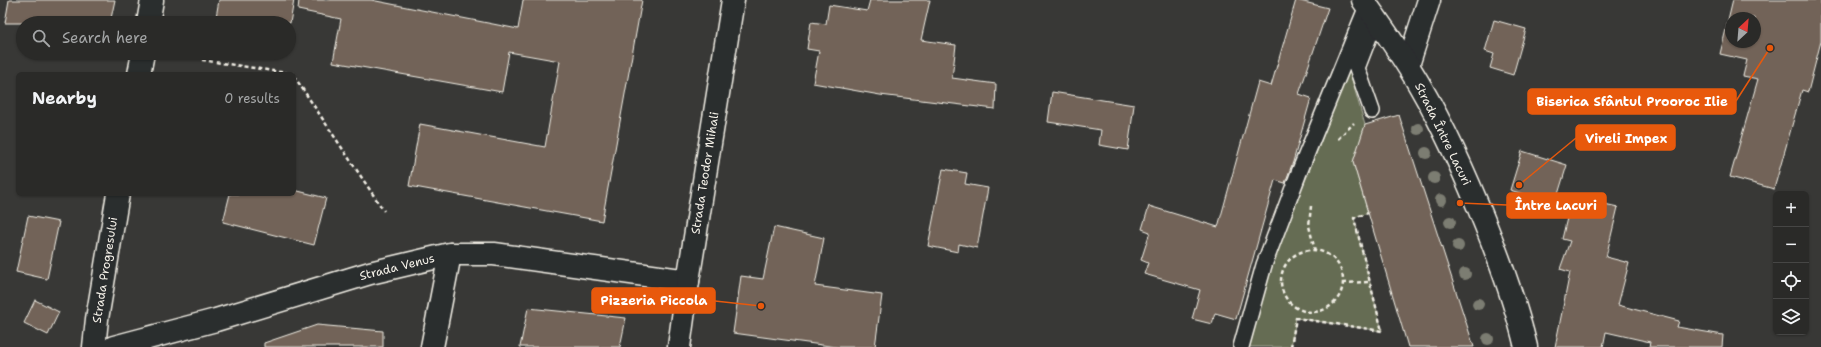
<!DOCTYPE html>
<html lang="en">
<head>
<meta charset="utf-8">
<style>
	body { margin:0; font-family:"Shantell Sans",sans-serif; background:#323230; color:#f1f3f6 }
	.controls { position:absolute; right:12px; bottom:12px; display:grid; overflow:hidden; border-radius:6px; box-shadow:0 1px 3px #0004 }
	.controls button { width:36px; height:36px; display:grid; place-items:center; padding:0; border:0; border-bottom:1px solid #464645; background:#2a2a28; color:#f1f3f6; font:20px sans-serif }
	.compass { position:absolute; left:1725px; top:12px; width:36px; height:36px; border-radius:50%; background:#2a2a28; box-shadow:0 1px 3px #0004; rotate:26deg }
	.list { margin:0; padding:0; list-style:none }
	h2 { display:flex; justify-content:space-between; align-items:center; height:52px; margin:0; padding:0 16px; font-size:17px }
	h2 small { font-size:13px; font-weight:400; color:#a5a7a8 }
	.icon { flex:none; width:22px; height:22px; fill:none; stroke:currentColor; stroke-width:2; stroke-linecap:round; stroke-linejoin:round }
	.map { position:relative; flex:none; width:1821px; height:347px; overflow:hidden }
	.search { position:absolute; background:#2a2a28; box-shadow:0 1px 3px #0004; left:16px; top:16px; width:280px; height:44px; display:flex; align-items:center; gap:10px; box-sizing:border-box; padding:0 14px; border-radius:22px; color:#a5a7a8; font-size:15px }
	.panel { position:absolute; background:#2a2a28; box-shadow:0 1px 3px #0004; left:16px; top:72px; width:280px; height:124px; border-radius:6px }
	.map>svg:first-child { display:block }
</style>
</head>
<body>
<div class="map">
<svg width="1821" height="347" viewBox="0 0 1821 347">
	<rect width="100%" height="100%" fill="#383836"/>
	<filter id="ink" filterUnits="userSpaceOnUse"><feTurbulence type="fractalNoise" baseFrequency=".025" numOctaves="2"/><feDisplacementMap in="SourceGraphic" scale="8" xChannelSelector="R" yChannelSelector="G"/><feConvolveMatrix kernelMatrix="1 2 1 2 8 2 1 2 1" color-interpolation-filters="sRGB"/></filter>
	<g filter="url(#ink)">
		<path fill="#656c52" stroke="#acae9d" d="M1349,70l16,55 -12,37 15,51 -14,5 28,113 -86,-13 -5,29h-42l23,-82z"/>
		<path fill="#726458" stroke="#f4f1e8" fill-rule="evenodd" d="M9,0h106l-5,23h-105z
			M219,0h75l-4,23h-75z
			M299,0h72l147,29 5,-29h119l-40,221 -193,-35 11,-62 125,23 15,-86 -51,-9 -7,40 -169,-30 8,-43 -43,-9z
			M870,0h60l-9,40 35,5 -4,33 44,6 -1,25 -115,-14 -67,-12 6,-32 -12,-2 4,-27 15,2 3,-19 38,6z
			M1296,0l32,8 -29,86 12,4 -18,64 -8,21 -10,-3 -39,139 -21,-6 -3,11 -20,-5 8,-29 -56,-16 4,-11 -7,-3 9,-28 -8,-3 7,-23 69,21 40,-145 13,4z
			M1733,0h88v41l-13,51 -6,-2 -28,99 -44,-12 28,-98 -15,-3 4,-16 -27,-6zM1731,18h24v24h-24z
			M1494,20l32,9 -13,46 -23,-7 4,-14 -9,-3z
			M1052,92l82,13 -6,45 -29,-5 2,-15 -53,-8z
			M1399,115l75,232h-66l-55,-185 12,-37z
			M1522,151l45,14 -12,39 -45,-14z
			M943,169l24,4 -2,11 23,4 -11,60 -18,-4 -1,8 -30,-6z
			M294,190l32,8 -12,47 -91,-23 7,-28h64z
			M1572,197l46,10 -12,50 23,6 -11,42 61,16 -2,6 46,8 -1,12h-73l1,-5 -44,-10 -3,15h-48l15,-75 -10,-3 10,-28 -8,-2z
			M28,216l31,6 -12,57 -31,-7z
			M774,227l50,11 -9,48 67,9 -7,52h-38l-104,-14 8,-57 22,3z
			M35,300l24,12 -11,23 -24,-12z
			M528,308l98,10 -6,29h-100z
			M317,325l66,6v16h-119v-4z"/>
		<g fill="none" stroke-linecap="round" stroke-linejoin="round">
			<defs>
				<path id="lane" d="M1372,111l-15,-43 19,-49
					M1241,347l23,-82 34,-90 69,-169"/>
				<path id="street" d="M148,23l4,-23
					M1408,65l21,-65
					M139,74l4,-21
					M94,347l3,-28 21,-125
					M114,347l102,-27 154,-47 80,-19h44l194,27
					M432,347l18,-93"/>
				<path id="secondary" d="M1363,0c20,28 40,56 57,86 26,45 47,92 66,140 16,40 30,79 40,121
					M679,347l9,-66 45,-281"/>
			</defs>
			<use href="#lane" stroke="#f4f1e8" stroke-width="18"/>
			<use href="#street" stroke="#f4f1e8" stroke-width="25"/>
			<use href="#secondary" stroke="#f4f1e8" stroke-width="25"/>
			<path stroke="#f4f1e8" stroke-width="2.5" stroke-dasharray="4 3" stroke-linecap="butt" d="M202,60l91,14
				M294,76l90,135
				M1338,139l16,-16
				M1311,206l-2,20 6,25
				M1281 281a31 31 0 1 1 62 0a31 31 0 1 1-62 0Z
				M1343,283l27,-1
				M1291,347l5,-29 86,13 -28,-113 14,-5"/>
			<use href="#lane" stroke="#2a2d2e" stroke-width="15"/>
			<use href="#street" stroke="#2a2d2e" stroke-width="22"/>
			<use href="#secondary" stroke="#2a2d2e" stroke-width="22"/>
		</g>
		<g fill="#7c7d72">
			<circle cx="1418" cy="129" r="6"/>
			<circle cx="1426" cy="153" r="6"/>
			<circle cx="1434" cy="178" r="6"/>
			<circle cx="1441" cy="200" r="6"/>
			<circle cx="1450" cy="222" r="6"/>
			<circle cx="1458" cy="246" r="6"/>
			<circle cx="1465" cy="274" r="6"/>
			<circle cx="1478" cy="304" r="6"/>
			<circle cx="1488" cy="339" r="6"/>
		</g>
	</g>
	<g text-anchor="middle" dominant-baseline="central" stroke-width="4" stroke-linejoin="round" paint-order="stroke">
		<g font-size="12" fill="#f4f1e8" stroke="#2a2d2e">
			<text transform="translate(1443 134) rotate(64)">Strada Între Lacuri</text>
			<text transform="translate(705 173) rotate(-81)">Strada Teodor Mihali</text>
			<text transform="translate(397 267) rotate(-14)">Strada Venus</text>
			<text transform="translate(105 270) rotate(-81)">Strada Progresului</text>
		</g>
	</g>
	<path fill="none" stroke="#e8590c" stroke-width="1.5" d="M1770 48L1736 101M1519 185L1576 138M1460 203L1507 205M761 306L715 301"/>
	<g fill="#e8590c" stroke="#2a2d2e" stroke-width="1.5">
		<circle cx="1770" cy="48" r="4"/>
		<circle cx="1519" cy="185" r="4"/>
		<circle cx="1460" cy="203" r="4"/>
		<circle cx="761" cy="306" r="4"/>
	</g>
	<g fill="#e8590c" stroke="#e8590c" stroke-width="1.5">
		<rect x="1528" y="89" width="208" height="25" rx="4"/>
		<rect x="1576" y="125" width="99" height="25" rx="4"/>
		<rect x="1507" y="193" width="99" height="25" rx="4"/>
		<rect x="592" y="288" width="123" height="25" rx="4"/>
	</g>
	<g font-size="13" text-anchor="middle" font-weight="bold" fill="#fff">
		<text x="1632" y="106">Biserica Sfântul Prooroc Ilie</text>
		<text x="1626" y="143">Vireli Impex</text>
		<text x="1556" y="210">Între Lacuri</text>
		<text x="654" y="305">Pizzeria Piccola</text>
	</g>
</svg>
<div class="controls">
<button>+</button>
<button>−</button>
<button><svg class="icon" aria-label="locate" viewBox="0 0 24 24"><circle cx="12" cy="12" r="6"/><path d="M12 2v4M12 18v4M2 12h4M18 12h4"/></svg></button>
<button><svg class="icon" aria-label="layers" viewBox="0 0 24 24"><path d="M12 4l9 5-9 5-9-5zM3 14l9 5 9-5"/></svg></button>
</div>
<svg class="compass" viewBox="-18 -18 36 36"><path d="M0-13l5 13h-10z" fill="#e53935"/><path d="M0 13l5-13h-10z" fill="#a5a7a8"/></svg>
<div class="search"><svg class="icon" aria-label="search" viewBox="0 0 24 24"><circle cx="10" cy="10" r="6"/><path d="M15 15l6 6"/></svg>Search here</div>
<section class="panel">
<h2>Nearby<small>0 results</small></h2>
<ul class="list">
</ul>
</section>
</div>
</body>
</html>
